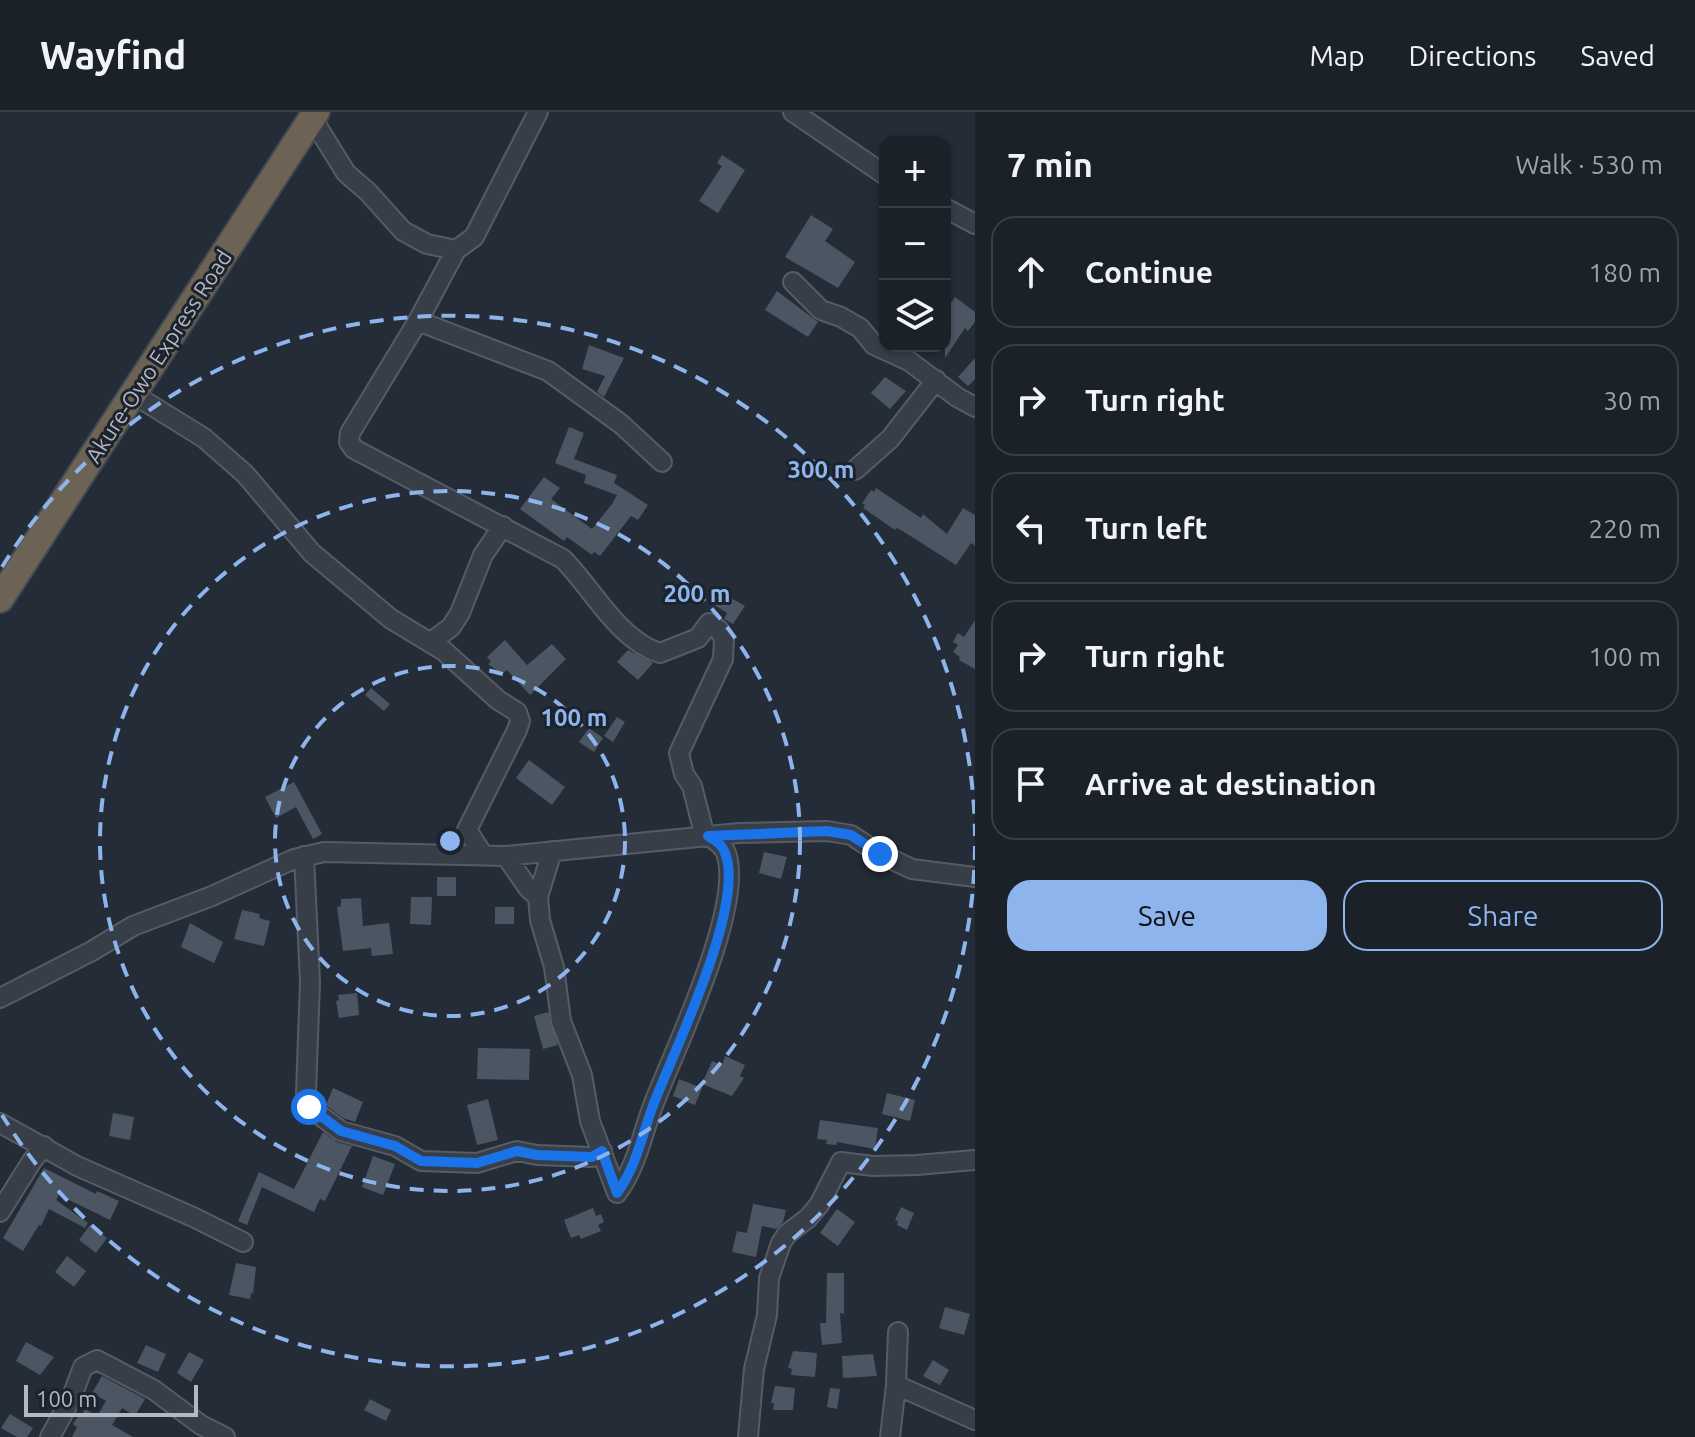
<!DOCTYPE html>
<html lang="en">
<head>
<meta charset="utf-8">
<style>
	body { margin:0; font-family:Ubuntu,sans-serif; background:#272e35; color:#f1f3f6 }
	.controls { position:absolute; right:24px; top:24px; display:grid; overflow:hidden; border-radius:16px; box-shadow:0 2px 6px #0004 }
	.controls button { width:72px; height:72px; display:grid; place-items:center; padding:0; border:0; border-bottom:2px solid #383e46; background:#1a2129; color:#f1f3f6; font:40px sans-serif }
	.scale { position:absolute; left:24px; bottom:20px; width:174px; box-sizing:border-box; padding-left:8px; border:4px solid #b2b9c4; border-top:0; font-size:22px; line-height:28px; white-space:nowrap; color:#b2b9c4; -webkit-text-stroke:6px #1c232c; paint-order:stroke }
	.stop { position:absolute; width:24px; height:24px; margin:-18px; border:6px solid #1a73e8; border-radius:50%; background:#fff }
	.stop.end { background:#1a73e8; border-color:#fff; box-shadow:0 2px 8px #0008 }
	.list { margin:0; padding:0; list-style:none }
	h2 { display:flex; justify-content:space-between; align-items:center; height:104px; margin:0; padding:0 32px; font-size:34px }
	h2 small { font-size:26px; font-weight:400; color:#9fa3a8 }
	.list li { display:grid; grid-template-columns:52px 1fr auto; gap:24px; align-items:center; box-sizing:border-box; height:112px; margin:0 16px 16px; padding:0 16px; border:2px solid #383e46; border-radius:24px }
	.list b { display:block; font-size:30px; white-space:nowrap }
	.list em { font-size:26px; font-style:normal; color:#9fa3a8 }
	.actions { display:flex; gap:16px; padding:24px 32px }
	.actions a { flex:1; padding:18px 0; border:2px solid #8eb4ed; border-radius:24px; text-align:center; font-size:28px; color:#8eb4ed }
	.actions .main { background:#8eb4ed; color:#111 }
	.icon { flex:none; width:44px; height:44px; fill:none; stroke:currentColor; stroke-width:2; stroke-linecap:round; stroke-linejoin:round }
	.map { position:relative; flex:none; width:975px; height:1325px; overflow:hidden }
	header { display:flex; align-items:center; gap:48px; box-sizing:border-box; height:112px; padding:0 40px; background:#1a2129; border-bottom:2px solid #383e46 }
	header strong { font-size:38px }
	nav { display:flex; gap:44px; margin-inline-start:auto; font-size:28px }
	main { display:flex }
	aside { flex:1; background:#1a2129 }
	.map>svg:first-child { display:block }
</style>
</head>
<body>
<header>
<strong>Wayfind</strong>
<nav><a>Map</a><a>Directions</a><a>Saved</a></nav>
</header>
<main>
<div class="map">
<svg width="975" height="1325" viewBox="0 0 975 1325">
	<rect width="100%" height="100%" fill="#232c37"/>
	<path fill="#4c5663" d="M722,43l23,15 -27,43 -19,-12 23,-35 -5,-3z
		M811,103l22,14 -8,12 30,21 -17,26 -53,-31z
		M777,179l41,31 -10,15 -43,-27z
		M955,185l20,15v10l-7,9 -3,-3 -20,30v-47z
		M589,233l35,13 -20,39 -7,-5 8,-16 -23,-7z
		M975,246v21l-7,7 -10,-9z
		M885,265l21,14 -16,18 -19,-16z
		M569,315l15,6 -10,26 43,16 -3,8 34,22 -10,15 -7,-4 -31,40 -6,-4 -2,3 -25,-18 -3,4 -44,-32 24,-32 16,11 -9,11 41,30 20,-25 5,-9 -33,-12 2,-8 -31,-12z
		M876,376l45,30 2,-4 24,20 16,-26 12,7v31l-4,-3 -15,22 -55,-35 -5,-2 -1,2 -32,-22 2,-3 -3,-2 9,-13 3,2z
		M718,479l27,15 -12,18 -9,-5 3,-6 -16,-10z
		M975,508v49l-16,-9 1,-3 -7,-5 5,-7 -5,-3 5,-9 6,4z
		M505,528l22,25 25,-21 14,15 -36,36 -23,-25 -5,4 -14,-10 3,-2 -4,-5z
		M628,538l25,13 -15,17 -21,-18z
		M371,576l19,16 -6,7 -19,-16z
		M617,605l8,5 -12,20 -9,-6z
		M589,616l14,10 -9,14 -15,-10z
		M529,648l36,27 -13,18 -36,-27z
		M294,670l28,52 -9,5 -17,-32 -20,11 -11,-21z
		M764,740l23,5 -6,22 -22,-6z
		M437,765h19v19h-19z
		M411,785h21l-1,28 -21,-1z
		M361,786l2,28 26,-3 4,31 -21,2 -1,-8 -28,3 -6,-44 4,-1v-7z
		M495,795h19v17h-19z
		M242,798l18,4 -1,4 11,3 -6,25 -30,-7z
		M190,811l33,19 -9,21 -33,-16z
		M357,881l2,22 -20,3 -3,-17 3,-1 -1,-5z
		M548,900l10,33 -15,4 -9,-33z
		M478,936l52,1 -1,31 -52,-1z
		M725,944l20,9 -5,11 4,2 -12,18 -30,-12 10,-23 10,4z
		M679,967l23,9 -7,17 -22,-9z
		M333,976l30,14 -8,20 -12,-4 -17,-13z
		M887,981l28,7 -5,21 -28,-7z
		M488,987l10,41 -21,5 -10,-40z
		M113,1001l21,4 -4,23 -21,-4z
		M820,1008l58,8 -3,21 -38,-7 -1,3 -10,-1 1,-4 -10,-1z
		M323,1020l14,10 15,4 -27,55 -5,-2 -6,13 -52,-25 -15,38 -9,-4 21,-49 35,17z
		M373,1044l22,8 -12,31 -21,-8z
		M44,1056l52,26 1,-3 22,10 -9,19 -51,-25 -3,5 32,23 -3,5 -36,-19 -8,17 -2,-1 -16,26 -20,-13z
		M753,1092l33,6 -3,12 -7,7 -14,-3 -6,31 -24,-5 5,-21 10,2z
		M901,1095l13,6 -7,17 -10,-5 1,-4 -3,-1z
		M593,1096l3,8 5,-2 3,8 -6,3 3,6 -20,8 -2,-4 -8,3 -7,-18z
		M837,1097l18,13 -17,24 -18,-13z
		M90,1113l17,13 -11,15 -17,-13z
		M67,1144l19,15 -12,16 -19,-15z
		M236,1151l20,4 -3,27 -2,-1 -1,6 -21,-4z
		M827,1161h17v41l-4,-1 2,30 -20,2 -2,-22h6z
		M945,1195l25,7 -6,21 -25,-7z
		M26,1230l28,15 -14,18 -24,-14z
		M146,1233l20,9 -8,18 -21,-9z
		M793,1239l24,2 -2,24 -24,-2 1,-6 -4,-1z
		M189,1240l15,8 -13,22 -14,-9z
		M873,1242l4,22 -34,2 -1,-22z
		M933,1248l16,10 -9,15 -17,-9z
		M102,1264l43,23 -10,17 -13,-8 -10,17 21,12h-61l5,-10 -4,-3 6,-9 2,1 4,-7 12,7 9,-15 -14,-8z
		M775,1274l20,2 -2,22h-20l1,-7h-3z
		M830,1276l10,1 -3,20 -10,-2z
		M370,1287l21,11 -5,11 -22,-11z
		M10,1302l23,14 -6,9h-10l-16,-9z"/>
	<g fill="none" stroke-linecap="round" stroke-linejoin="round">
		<defs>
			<path id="minor" d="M793,0l92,63
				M312,6l34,55 22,19 35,39 24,13 29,6 18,-13 64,-125
				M945,96l30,16
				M456,138l-38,71 -68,112 -1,9 5,7 209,110c29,29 56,82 97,94l38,-15 11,-15 10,7 5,9 -1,20 -44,94 5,21 8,12 12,47c9,6 18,10 22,20 19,52 -52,198 -72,250 -12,31 -17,63 -37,90l-27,-72 -8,-46 -21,-54 -7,-54 -14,-47 -2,-23 14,-46
				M793,170l28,28 20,7 19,11 14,17 35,16 48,36 18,10
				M418,209l130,50 73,53 41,38
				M133,282l71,44 41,36 67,79 79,66 53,32 54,49 19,12 3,9 -3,9 -50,100 16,25
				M855,358l35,-31 46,-59
				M431,530l20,-15 9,-14 23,-58 20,-29
				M304,744l6,126 -4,110 3,15 32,24 54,15 26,15 56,2 40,-12 20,4 55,2 10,-6
				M506,744l22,32 10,9
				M0,886l92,-47 41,-25 79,-30 82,-37 30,-7 182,4 233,-23 88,-2 24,4 29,19 32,15 63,8
				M0,1011l77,43 116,51 50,25
				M0,1100l32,-51 12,-15
				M898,1220l-2,53 79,35
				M50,1325l21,-38 12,-32 14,-7 57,30 47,35 24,12
				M748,1325l6,-68 13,-54 2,-37 12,-35 6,-9 21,-16 11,-13 22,-43 32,4 44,-1 58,-5
				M890,1325l6,-52"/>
			<path id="highway" d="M0,487l316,-487"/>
		</defs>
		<use href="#minor" stroke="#555c65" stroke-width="22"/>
		<use href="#highway" stroke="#424952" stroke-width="30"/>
		<use href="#minor" stroke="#373e48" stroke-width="18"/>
		<use href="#highway" stroke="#6d6355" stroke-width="26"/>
	</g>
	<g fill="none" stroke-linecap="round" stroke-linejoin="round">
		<path stroke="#1a73e8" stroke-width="10" d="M309,995l32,24 54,15 26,15 56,2 40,-12 20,4 55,2 10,-6 15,42c20,-27 25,-59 37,-90 20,-52 92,-199 71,-250 -3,-9 -9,-12 -17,-17l119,-5 24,4 29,19"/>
	</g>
	<g fill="none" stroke="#8eb4ed" stroke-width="4" stroke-dasharray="14 10">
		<circle cx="450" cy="729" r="175"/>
		<circle cx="450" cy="729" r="350"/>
		<path d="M975 734A525 525 0 0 1 2 1003M2 455A525 525 0 0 1 975 724"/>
	</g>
	<g text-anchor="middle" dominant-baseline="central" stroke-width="6" stroke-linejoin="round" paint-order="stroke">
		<g font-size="22" fill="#b2b9c4" stroke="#1c232c">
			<text transform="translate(158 244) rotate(-57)">Akure-Owo Express Road</text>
		</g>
	</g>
	<circle cx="450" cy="729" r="12" fill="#8eb4ed" stroke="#1c232c" stroke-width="4"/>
	<g font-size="24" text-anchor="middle" font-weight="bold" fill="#8eb4ed" stroke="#1c232c" stroke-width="6" stroke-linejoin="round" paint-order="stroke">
		<text x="821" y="366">300 m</text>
		<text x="697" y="490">200 m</text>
		<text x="574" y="614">100 m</text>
	</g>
</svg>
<div class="controls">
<button>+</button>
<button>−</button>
<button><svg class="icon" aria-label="layers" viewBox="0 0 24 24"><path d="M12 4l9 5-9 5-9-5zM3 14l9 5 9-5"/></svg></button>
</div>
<div class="scale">100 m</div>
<div class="stop" style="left:309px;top:995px"></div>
<div class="stop end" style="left:880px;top:742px"></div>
</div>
<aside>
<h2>7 min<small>Walk · 530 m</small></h2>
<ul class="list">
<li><svg class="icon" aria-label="ahead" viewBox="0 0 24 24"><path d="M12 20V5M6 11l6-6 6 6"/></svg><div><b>Continue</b></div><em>180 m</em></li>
<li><svg class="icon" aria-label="right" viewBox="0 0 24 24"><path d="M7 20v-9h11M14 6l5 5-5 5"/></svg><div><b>Turn right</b></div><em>30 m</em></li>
<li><svg class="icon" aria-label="left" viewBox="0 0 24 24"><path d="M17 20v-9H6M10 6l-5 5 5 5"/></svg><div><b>Turn left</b></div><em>220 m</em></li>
<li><svg class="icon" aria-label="right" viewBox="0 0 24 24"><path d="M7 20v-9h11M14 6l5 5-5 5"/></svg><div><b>Turn right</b></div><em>100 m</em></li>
<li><svg class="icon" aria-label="arrive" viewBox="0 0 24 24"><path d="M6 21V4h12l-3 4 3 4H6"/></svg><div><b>Arrive at destination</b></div></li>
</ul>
<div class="actions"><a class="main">Save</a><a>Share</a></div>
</aside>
</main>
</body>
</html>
